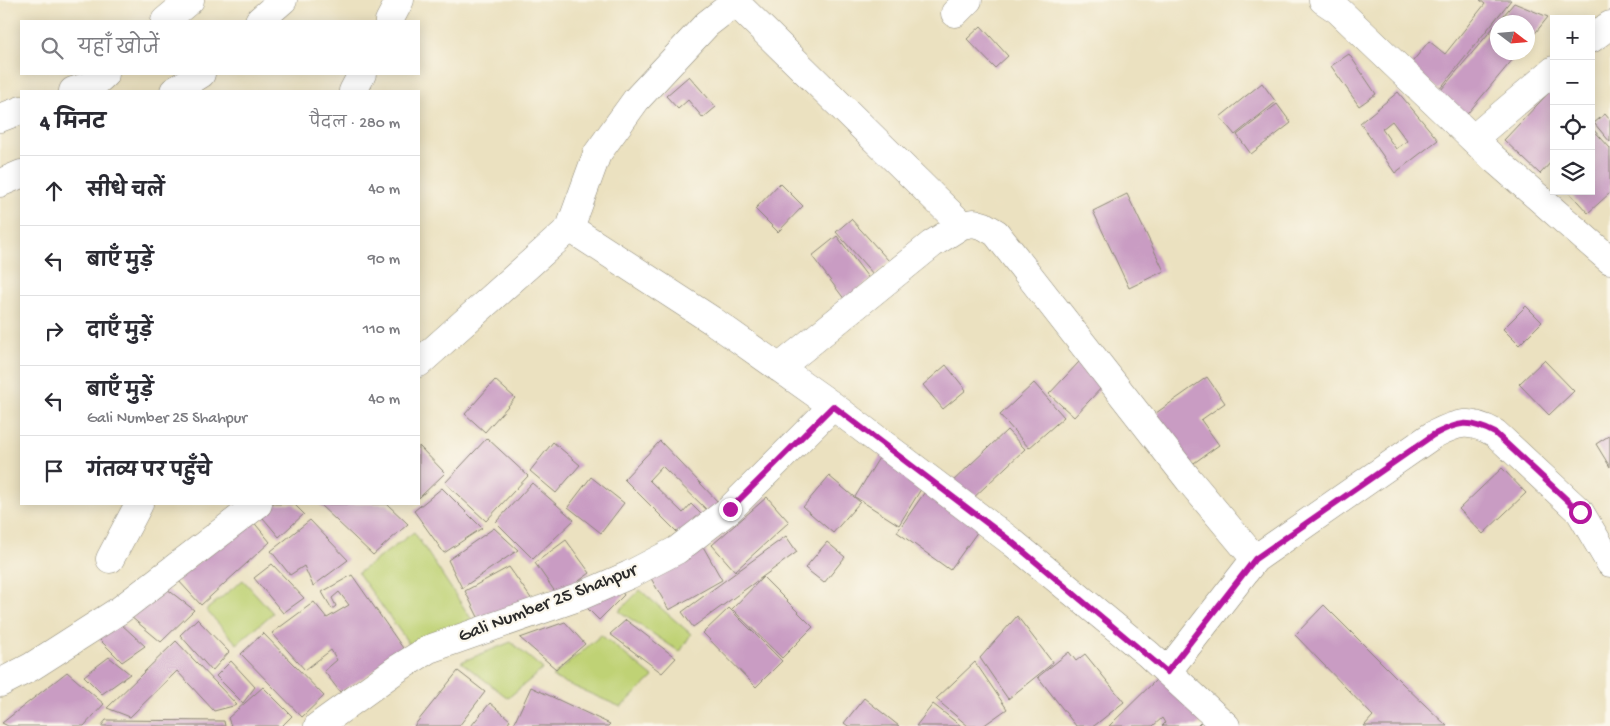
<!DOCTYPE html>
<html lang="hi">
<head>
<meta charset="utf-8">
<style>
	body { margin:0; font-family:"Gochi Hand","Playpen Sans Deva",sans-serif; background:#f2f2f3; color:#2b2b33 }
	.controls { position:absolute; right:15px; top:15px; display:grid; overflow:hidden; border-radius:0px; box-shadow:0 2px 12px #0003 }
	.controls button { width:45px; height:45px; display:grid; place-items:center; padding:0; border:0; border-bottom:1px solid #e1e1e2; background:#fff; color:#2b2b33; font:25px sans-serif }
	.compass { position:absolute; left:1490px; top:15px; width:45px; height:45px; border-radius:50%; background:#fff; box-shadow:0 2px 12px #0003; rotate:106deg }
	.stop { position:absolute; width:15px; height:15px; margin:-11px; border:4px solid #b5179e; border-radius:50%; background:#fff }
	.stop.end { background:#b5179e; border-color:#fff; box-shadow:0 1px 5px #0008 }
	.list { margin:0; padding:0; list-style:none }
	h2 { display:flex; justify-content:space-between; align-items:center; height:65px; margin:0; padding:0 20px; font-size:21px }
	h2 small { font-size:16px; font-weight:400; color:#7c7c81 }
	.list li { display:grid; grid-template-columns:32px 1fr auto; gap:15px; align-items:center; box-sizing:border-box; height:70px; padding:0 20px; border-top:1px solid #e1e1e2 }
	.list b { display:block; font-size:19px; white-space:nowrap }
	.list p { margin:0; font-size:16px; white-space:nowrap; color:#7c7c81 }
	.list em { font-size:16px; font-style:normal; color:#7c7c81 }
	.icon { flex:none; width:28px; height:28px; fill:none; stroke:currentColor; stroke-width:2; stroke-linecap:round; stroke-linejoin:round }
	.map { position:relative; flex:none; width:1610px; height:726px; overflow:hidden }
	.search { position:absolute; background:#fff; box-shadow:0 2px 12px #0003; left:20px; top:20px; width:400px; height:55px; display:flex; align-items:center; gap:12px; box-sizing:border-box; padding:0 18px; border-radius:0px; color:#7c7c81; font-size:19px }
	.panel { position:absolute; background:#fff; box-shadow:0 2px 12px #0003; left:20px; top:90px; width:400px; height:415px; border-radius:0px }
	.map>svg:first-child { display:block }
</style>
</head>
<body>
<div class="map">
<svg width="1610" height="726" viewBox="0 0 1610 726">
	<rect width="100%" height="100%" fill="#fbf7ec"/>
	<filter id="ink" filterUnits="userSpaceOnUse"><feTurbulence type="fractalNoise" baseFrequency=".02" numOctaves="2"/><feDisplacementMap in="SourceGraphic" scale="10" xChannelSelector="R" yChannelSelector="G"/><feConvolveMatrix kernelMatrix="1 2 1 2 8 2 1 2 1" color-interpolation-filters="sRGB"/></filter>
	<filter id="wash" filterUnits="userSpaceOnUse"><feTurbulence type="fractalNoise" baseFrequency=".0096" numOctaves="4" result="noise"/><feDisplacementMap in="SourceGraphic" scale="20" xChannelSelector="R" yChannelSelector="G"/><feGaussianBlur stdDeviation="1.12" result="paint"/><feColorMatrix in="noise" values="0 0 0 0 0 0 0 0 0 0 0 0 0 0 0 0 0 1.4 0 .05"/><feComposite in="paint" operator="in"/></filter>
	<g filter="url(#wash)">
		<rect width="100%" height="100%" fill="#ebe1c0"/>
		<path fill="#bfd275" stroke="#757e50" d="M414,532l60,91 -62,25 -54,-75z
			M243,580l30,33 -36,31 -31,-34z
			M640,590l51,44 -11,18 -61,-41z
			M601,635l52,42 -32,30 -69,-30z
			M511,642l32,27 -35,29 -47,-36z"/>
		<g id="blocks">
			<path fill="#c99cc3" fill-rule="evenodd" d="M1480,0h31l-72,90 -30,-24 20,-25 16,13 40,-50z
				M1514,3l34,14 -20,25v-20h-30v30h21l-56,67 -27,-23z
				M981,26l27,30 -13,12 -28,-29z
				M1349,54l27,40 -17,12 -28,-40z
				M689,76l27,31 -13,11 -15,-18 -10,9 -12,-13z
				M1262,83l14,19 -41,33 -15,-18z
				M1554,87v72l-14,15 -36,-34z
				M1398,92l40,48 -43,33 -35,-50zM1392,121l15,20 -11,8 -14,-20z
				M1277,104l14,19 -40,31 -14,-19z
				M1605,114l5,6v22l-16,-19z
				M1591,127l19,21v45l-22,20 -20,-22h23z
				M780,183l23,23 -25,26 -23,-23z
				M1127,194l37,77 -35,17 -36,-77z
				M851,219l38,42 -15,14 -38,-43z
				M837,236l33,44 -25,20 -33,-44z
				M1526,306l16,16 -23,23 -16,-16z
				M1544,360l30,31 -25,24 -30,-31z
				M1079,362l25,23 -30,32 -25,-23z
				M946,365l20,25 -23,19 -20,-24z
				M1207,377l18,26 -24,17 18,25 -35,25 -35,-52z
				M495,380l20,18 -30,34 -20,-18z
				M1034,383l30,34 -35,31 -29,-33z
				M1007,430l18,19 -56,53 -18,-19z
				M1610,435v32l-14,-23z
				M487,438l41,38 -42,45 -41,-38z
				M660,441l60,63 -9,10 -49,-48 -13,14 34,33 8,-9 15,15 -21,21 -61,-61z
				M553,442l27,23 -24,28 -26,-22z
				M419,446l26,27 -26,25z
				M882,453l44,28 -27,44 -44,-28z
				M1502,468l24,25 -43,41 -24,-25z
				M829,476l31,26 -27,31 -30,-26z
				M591,477l33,26 -23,30 -33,-26z
				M532,483l42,37 -41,39 -37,-37z
				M929,486l54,38 -33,46 -53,-38z
				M442,488l40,40 -38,25 -30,-42z
				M767,497l22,25 -54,49 -23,-26z
				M267,504h27l10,10 -25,23 -21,-25z
				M319,504h68l21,20 -35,31z
				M252,520l18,22 -69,63 -24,-26z
				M310,520l38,40 -35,26 -9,-20 -14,9 -19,-24z
				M494,528l24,22 -56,38 -14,-28z
				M786,536l11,16 -104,75 -11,-15z
				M566,540l24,33 -32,23 -23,-33z
				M827,542l18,15 -21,26 -19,-15z
				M701,543l21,37 -53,30 -21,-37z
				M272,564l32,34 -21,15 -29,-35z
				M509,567l26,37 -54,19 -16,-32z
				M352,575l53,76 -65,41 -16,-21 13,-11 -6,-10 -26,20 -33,-37 42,-31 13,16 22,-13 -10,-13 -7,6 4,8 -4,3 -10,-17z
				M763,577l50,50 -31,31 -50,-49z
				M618,586l6,9 -25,25 -18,-18z
				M167,589l27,21 -33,32 -30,-25z
				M1324,605l79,79 44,42h-83l9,-10 -78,-81z
				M729,608l53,53 -26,26 -53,-54z
				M1017,616l36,47 -45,36 -28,-41z
				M197,619l32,33 -17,19 -32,-36z
				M626,620l50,38 -14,15 -52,-39z
				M565,622l20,22 -29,25 -36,-31z
				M121,624l24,22 -23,16 -25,-25z
				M263,633l61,63 -22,21 -61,-63z
				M176,641l61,64 -23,6 -37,-40 -47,46 -23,-9z
				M1069,652l7,9 9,-7 39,48 -30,24h-18l-38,-49z
				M109,657l21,17 -28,20 -18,-18z
				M231,661l24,26 -12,16 -27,-27z
				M975,662l32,47 -24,17h-15l-32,-27z
				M458,671l27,21 -26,34h-45z
				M67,672l37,32 -20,22h-76l-6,-3z
				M1160,676l45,42 -8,8h-35l3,-3 -3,-5 -9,8h-44z
				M263,687l29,29 -10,10h-51l-3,-8z
				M531,687l79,37 -2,2h-95z
				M864,698l35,28h-51l-4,-3z
				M490,703l20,17 -3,6h-36z
				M933,704l28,22h-45z
				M106,720l118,1 1,5h-124z"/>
		</g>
	</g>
	<g filter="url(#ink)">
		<use href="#blocks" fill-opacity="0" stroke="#8b8676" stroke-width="1"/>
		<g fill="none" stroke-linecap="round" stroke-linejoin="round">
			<defs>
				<path id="street" d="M1323,0l15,10 155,148 117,102
					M735,2l227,223
					M955,13l13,-13
					M165,21l25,-21
					M259,21l24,-21
					M389,21l11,-21
					M1591,39l19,-14
					M73,91l21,-7 11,-10
					M174,91l27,-17
					M353,91l9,-17
					M0,118l21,-8
					M1473,139l81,-69
					M0,183l21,-9
					M570,228l143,93 120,85 179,136 136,112 78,72
					M419,363l151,-135 27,-74 39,-54 71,-76 31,-24
					M779,368l153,-124 30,-19 12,-2 10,3 12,7 193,247 66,79 -88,113
					M110,559l29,-55
					M1255,559l178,-124c25,-13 36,-16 62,-2l85,79 30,51
					M0,683l31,-16 89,-57 138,-106
					M318,726l79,-57 32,-20 152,-53 48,-21 48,-25 53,-41 103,-103"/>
			</defs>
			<use href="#street" stroke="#8b8676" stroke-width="29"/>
			<use href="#street" stroke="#fff" stroke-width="28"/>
		</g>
	</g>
	<g fill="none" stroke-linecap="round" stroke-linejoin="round" filter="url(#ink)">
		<path stroke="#b5179e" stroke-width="6" d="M730,509l103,-103 179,136 155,130 88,-113 178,-124c25,-13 35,-16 62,-2l85,79"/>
	</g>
	<g text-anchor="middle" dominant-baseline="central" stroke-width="4.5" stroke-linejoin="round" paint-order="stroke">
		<g font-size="19" fill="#2b2b2b" stroke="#fbf7ec">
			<text transform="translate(548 604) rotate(-21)">Gali Number 25 Shahpur</text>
		</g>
	</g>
</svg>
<div class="controls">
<button>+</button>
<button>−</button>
<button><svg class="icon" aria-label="locate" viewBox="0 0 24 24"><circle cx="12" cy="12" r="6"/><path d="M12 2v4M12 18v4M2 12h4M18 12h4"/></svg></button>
<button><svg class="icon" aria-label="layers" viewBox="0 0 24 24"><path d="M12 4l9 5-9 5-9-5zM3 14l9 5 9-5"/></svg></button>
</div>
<svg class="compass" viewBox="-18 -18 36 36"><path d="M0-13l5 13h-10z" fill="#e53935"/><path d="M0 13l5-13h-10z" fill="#7c7c81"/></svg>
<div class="stop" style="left:1580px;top:512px"></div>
<div class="stop end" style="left:730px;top:509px"></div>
<div class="search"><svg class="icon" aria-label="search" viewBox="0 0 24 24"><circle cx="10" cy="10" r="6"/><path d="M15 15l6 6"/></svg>यहाँ खोजें</div>
<section class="panel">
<h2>4 मिनट<small>पैदल · 280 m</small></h2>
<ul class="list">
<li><svg class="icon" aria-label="ahead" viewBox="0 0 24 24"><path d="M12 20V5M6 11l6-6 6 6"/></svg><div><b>सीधे चलें</b></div><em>40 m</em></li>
<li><svg class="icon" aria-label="left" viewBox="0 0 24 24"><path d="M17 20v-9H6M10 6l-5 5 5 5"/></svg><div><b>बाएँ मुड़ें</b></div><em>90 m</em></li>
<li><svg class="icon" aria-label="right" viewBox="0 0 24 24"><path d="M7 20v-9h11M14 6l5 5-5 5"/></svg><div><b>दाएँ मुड़ें</b></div><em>110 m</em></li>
<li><svg class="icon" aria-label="left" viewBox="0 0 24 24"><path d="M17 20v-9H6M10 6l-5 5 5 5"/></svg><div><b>बाएँ मुड़ें</b><p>Gali Number 25 Shahpur</p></div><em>40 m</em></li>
<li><svg class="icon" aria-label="arrive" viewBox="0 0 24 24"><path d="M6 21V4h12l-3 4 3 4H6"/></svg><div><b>गंतव्य पर पहुँचे</b></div></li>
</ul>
</section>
</div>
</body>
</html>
